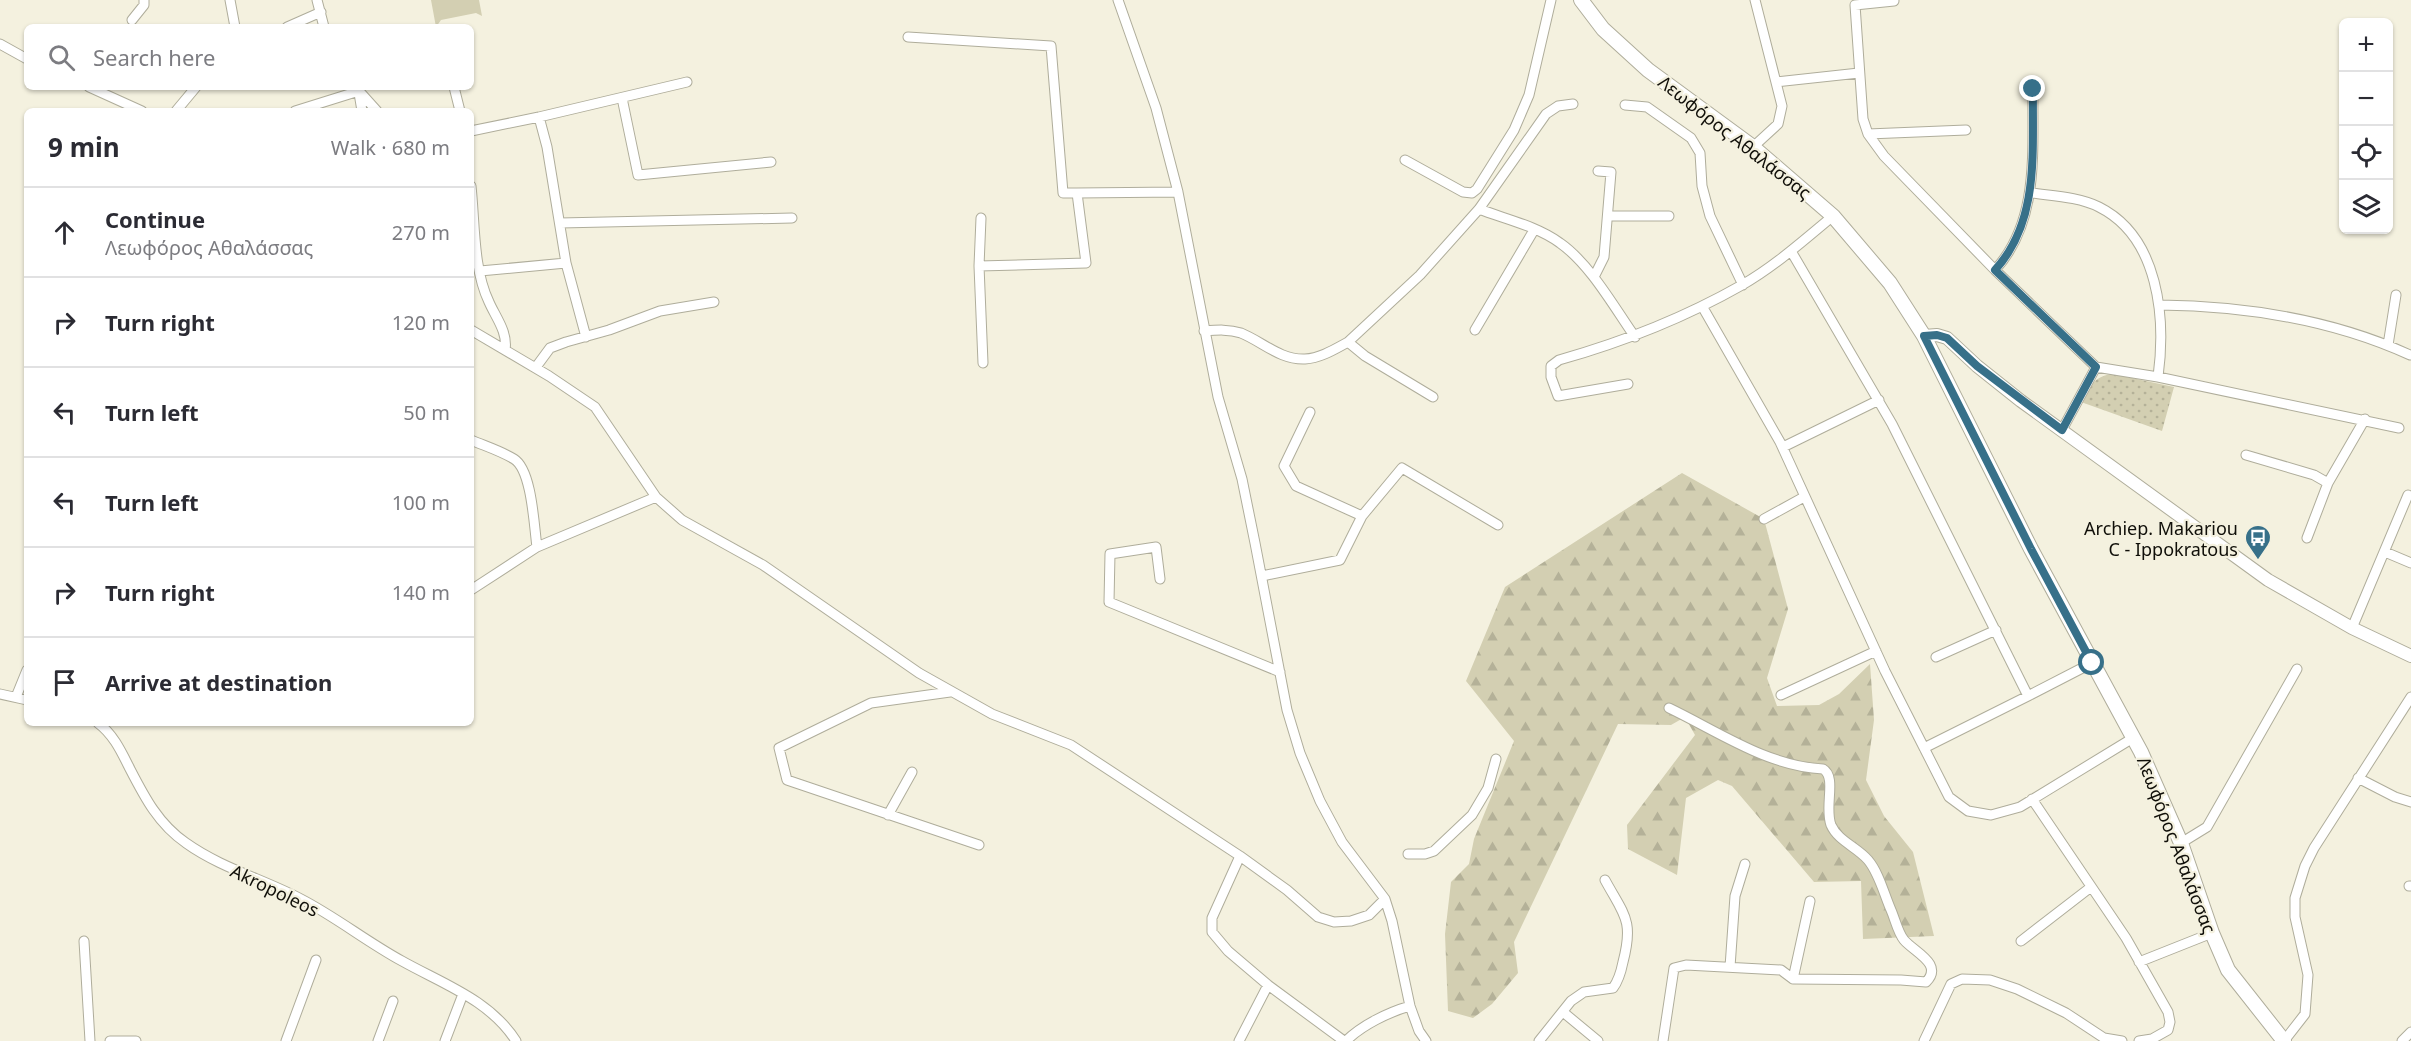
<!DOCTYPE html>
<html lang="en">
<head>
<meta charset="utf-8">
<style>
	body { margin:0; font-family:"Noto Sans",sans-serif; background:#f2f2f3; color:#2b2b33 }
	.controls { position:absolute; right:18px; top:18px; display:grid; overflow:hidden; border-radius:9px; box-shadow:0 2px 4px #0004 }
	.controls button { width:54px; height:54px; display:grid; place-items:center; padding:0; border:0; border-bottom:2px solid #e1e1e2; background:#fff; color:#2b2b33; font:30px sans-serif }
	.stop { position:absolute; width:18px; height:18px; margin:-14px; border:4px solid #377089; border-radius:50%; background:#fff }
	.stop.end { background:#377089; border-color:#fff; box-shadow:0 2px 6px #0008 }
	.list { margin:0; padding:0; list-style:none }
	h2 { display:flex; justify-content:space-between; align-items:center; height:78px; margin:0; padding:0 24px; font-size:26px }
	h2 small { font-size:20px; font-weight:400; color:#7c7c81 }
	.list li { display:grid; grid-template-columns:39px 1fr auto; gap:18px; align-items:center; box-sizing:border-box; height:90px; padding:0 24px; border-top:2px solid #e1e1e2 }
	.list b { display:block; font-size:22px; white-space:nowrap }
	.list p { margin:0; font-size:20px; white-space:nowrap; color:#7c7c81 }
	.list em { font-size:20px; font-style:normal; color:#7c7c81 }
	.icon { flex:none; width:33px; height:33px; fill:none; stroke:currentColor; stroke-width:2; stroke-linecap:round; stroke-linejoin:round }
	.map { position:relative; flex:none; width:2411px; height:1041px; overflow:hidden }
	.search { position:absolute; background:#fff; box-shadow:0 2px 4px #0004; left:24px; top:24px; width:450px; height:66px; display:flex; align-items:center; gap:15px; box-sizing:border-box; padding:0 21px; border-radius:9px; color:#7c7c81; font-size:22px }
	.panel { position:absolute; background:#fff; box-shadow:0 2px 4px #0004; left:24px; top:108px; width:450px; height:618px; border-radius:9px }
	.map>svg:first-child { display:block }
</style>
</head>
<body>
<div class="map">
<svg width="2411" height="1041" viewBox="0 0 2411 1041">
	<defs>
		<pattern id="grass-dots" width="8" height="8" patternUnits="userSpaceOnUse" patternTransform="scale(1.5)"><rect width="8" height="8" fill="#d3cfb2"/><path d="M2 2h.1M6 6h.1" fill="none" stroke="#b4b198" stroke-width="1.8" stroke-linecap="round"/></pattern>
		<pattern id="forest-firs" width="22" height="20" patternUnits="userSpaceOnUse" patternTransform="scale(1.5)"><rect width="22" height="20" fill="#d3cfb2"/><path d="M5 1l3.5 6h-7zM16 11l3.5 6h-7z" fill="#b4b198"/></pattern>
	</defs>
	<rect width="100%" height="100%" fill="#f4f1df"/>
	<path fill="url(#grass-dots)" d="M2113,374l61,13 -12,44 -81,-29c9,-16 13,-26 32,-28z"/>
	<path fill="url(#forest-firs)" d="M1682,473l82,46 24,90 -21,69 10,28 42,-1 20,-11 31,-30 4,56 -8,60 18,36 29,36 21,84 -71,3 -2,-58 -47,1 -82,-96 -14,-6 -32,18 -9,77 -49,-26 -1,-24 68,-90 -10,-18 -14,8 -53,-1 -104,218 4,31 -26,31 -19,14 -25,-7 -3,-77 6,-52 18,-18 5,-25 40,-98 -48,-60 39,-94z"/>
	<path fill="#d3cfb2" d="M431,0h48l3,16 -6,-3 -35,7 -5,7z"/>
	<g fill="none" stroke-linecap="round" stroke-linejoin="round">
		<defs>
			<path id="minor" d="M230,0l5,27
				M317,0l7,27
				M1118,0l38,108 22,84 40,205 24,82 13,64 32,167 13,43 20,48 22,41 43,57 7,22 18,85 9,25 7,10
				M1894,1l-39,4 8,114 5,15 16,22 111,114 101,97 62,10 241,51
				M132,20l12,-15v-5
				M287,27l34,-15
				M908,37l143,9 12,147h14l9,70 -107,3
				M0,44l27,15
				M1776,82l83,-9
				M89,87l53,24
				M454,87l6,24
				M359,93l3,18
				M622,98l16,77 133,-13
				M1625,105l22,2 44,31 9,15 2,33 8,30 33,69
				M176,111l20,-24
				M295,111l64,-20 18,20
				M539,117l8,30 19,116 20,74
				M471,131l68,-14 148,-35
				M1868,134l98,-4
				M1753,147l25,-23 4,-18 -27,-106
				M1405,160l58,32 9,1 5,-4 37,-59 15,-35 22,-95
				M471,186c4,36 2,83 18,116 7,16 19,30 16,48
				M1077,193l101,-1
				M2032,193c21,3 47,4 67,14 60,30 67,111 59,170
				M1479,209c26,10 58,17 81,34 30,21 54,64 75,94
				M1608,216h61
				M981,218l-2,48 4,97
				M560,223l232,-5
				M1791,251l101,173 136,272 64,-33
				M1995,270c45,-49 37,-119 38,-181
				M480,271l86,-8
				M1594,277l10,-20 7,-85 -13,-1
				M2160,305c85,1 171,14 250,50
				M1702,306l78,136 105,229 64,126 19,14 23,4 29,-8 113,-69
				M471,330l78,46 46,31 61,90 26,23 81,45 156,108 73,41 79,31 169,111 47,34 31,27 16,5 17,-1 18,-6 16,-16
				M1475,330l59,-100
				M1204,331c13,-1 25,-2 37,2 22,9 39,27 64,26 16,-1 30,-10 43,-17
				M2388,345l8,-50
				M536,367l14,-19 16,-6 43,-12 51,-19 54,-9
				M1628,384l-70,12 -7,-19v-11l8,-6c64,-18 125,-42 183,-75 33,-19 62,-45 91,-69
				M1433,397l-68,-41 -17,-14 72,-67 59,-66 67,-95 12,-8 15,-2
				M1310,412l-26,54 12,20 66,30
				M2062,430l34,-63
				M471,440c14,6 30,11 43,19 18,11 20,67 23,88
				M1783,447l96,-47
				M2246,455l68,20 14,8
				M1764,519l40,-22
				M2307,538l21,-55 37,-64
				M2385,552l26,11
				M1262,576l78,-16 22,-44 40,-48 96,57
				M1160,579l-4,-32 -46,7 -1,48 171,70
				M471,590l66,-43 119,-50
				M2352,628l56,-133
				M1936,657l60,-27
				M950,692l-79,11 -92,45 8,32 192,65
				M0,694l27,6
				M1781,695l95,-44
				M16,697l11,-27
				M98,723c15,11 23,28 31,44 15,29 29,57 57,76 35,25 77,36 115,56 35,18 66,43 101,62 41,23 88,39 114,80
				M1924,748l104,-52
				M2358,778l37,19 16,5
				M2032,799l94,139 42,74 2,10 -2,8 -16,9 -13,2
				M888,815l24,-43
				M2181,843l26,-16 90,-158
				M1408,854h17l9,-3 38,-36 16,-27 8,-29
				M1240,856l-28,62v14l16,19 40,34 76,56
				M2409,886h2
				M84,941l6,100
				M2021,941l70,-54
				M2139,962l73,-29
				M1730,967l5,-71 10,-32
				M1793,979l17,-78
				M1563,1012l35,29
				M110,1041h26
				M286,1041l30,-81
				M378,1041l15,-40
				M445,1041l18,-47
				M1239,1041l29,-56
				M1346,1041c16,-16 43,-29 64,-35
				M1539,1041l32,-40 13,-9 29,-4c6,-8 8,-16 10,-26 11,-42 1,-47 -18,-82
				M1663,1041l11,-73 12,-3 95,5 12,9 108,1 25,2c18,-18 -12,-30 -22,-42 -6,-7 -9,-21 -13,-30 -7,-16 -12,-37 -23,-50 -11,-13 -30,-19 -37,-35 -7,-18 6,-48 -8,-56 -56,-3 -104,-37 -154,-61
				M1924,1041l27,-57 11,-5 28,1 27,9 49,24 38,25 18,3
				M2284,1041l21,-27 3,-39 -13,-58v-19l10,-32 9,-18 97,-151
				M2402,1041l9,-9"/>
			<path id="tertiary" d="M1924,336l13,-1 10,3 30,28 44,35 247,179 84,48 59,28"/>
			<path id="secondary" d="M1581,0l22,29 45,41 105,77 80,69 57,67 34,53 107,213 110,203 40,91 31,90 16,37 56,71"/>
		</defs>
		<use href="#minor" stroke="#afad9b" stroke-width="11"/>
		<use href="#tertiary" stroke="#afad9b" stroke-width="14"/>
		<use href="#secondary" stroke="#afad9b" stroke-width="16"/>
		<use href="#minor" stroke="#fff" stroke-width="9"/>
		<use href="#tertiary" stroke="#fff" stroke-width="12"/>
		<use href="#secondary" stroke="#fff" stroke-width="14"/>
	</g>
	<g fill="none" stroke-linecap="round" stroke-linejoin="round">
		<path stroke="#377089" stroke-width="8" d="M2033,89c-1,62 7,132 -38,181l101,97 -34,63 -85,-64 -30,-28 -10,-3 -13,1 107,213 61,114"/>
	</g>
	<defs>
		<symbol id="bus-pin" viewBox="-11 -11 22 30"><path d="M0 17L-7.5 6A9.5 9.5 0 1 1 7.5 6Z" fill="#377089" stroke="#f4f1df"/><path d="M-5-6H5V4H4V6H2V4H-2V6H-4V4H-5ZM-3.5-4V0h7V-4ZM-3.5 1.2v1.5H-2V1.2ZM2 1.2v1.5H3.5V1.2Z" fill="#fff"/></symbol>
	</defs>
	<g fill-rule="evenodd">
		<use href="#bus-pin" x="2243" y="523" width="30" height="40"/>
	</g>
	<g text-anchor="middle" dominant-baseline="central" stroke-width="4.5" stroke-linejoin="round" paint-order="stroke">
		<g font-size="18" fill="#100f09" stroke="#f4f1df">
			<text transform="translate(1735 137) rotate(38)">Λεωφόρος Αθαλάσσας</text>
			<text transform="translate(2177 845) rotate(69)">Λεωφόρος Αθαλάσσας</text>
			<text transform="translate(275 890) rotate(26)">Akropoleos</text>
		</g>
		<g font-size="18" fill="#100f09" stroke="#f4f1df" text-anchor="end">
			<text x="2238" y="528">Archiep. Makariou<tspan x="2238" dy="21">C - Ippokratous</tspan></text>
		</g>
	</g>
</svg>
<div class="controls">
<button>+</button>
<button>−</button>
<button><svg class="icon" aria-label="locate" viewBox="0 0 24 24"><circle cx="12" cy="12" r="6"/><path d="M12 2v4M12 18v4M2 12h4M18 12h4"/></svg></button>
<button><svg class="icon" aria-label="layers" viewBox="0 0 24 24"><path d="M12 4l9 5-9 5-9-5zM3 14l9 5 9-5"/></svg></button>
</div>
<div class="stop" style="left:2092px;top:663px"></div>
<div class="stop end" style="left:2033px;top:89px"></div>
<div class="search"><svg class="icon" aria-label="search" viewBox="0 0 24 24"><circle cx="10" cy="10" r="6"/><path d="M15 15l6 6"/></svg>Search here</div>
<section class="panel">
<h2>9 min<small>Walk · 680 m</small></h2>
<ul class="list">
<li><svg class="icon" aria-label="ahead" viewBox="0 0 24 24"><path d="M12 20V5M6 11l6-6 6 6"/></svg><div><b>Continue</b><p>Λεωφόρος Αθαλάσσας</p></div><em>270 m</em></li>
<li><svg class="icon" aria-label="right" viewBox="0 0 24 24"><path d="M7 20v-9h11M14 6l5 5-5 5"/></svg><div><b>Turn right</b></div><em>120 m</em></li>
<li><svg class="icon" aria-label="left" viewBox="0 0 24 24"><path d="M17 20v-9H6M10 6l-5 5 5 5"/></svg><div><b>Turn left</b></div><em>50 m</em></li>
<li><svg class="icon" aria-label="left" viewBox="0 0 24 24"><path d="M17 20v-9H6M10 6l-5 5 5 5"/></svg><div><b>Turn left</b></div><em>100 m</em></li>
<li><svg class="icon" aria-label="right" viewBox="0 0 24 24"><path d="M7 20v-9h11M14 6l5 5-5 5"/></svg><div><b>Turn right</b></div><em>140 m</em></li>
<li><svg class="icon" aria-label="arrive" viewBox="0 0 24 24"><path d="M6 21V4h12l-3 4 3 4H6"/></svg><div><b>Arrive at destination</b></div></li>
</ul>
</section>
</div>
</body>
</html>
